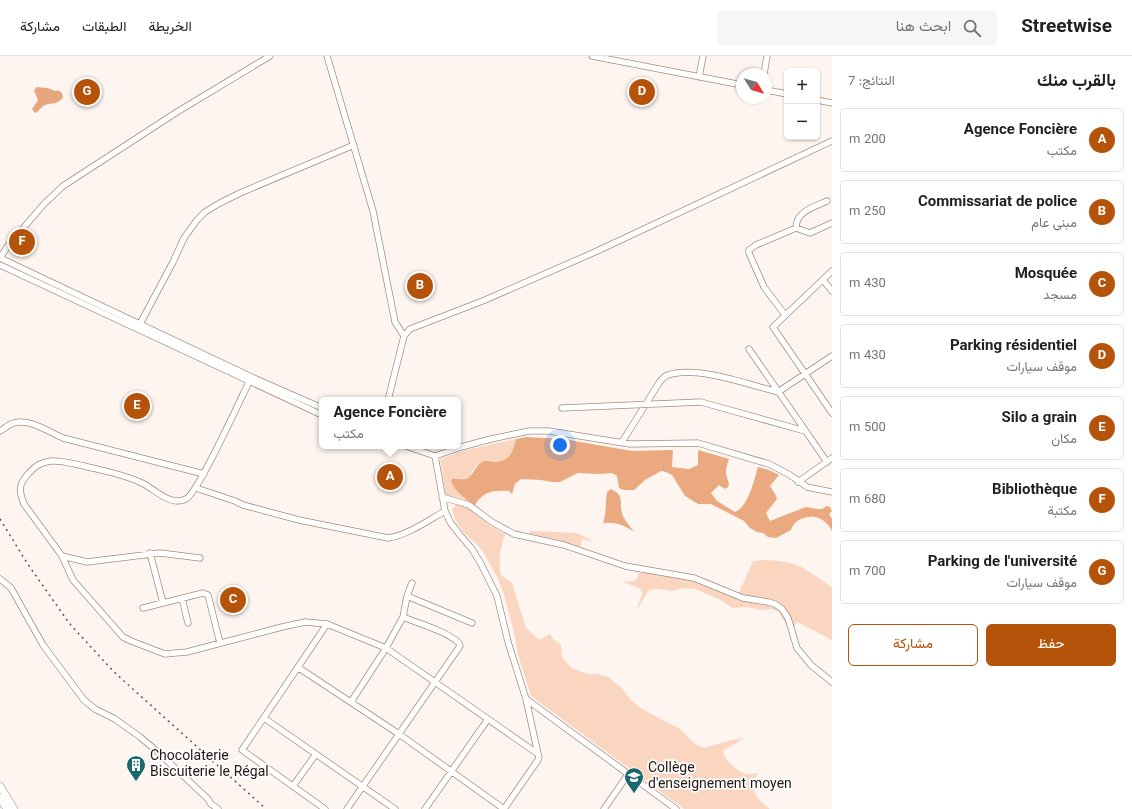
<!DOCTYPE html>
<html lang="ar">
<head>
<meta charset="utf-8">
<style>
	body { margin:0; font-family:Georgia,Vazirmatn,serif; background:#f6f6f6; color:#202124; direction:rtl }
	.controls { position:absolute; right:12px; top:12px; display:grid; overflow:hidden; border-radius:6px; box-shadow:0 1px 3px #0004 }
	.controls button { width:36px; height:36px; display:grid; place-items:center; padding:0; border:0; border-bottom:1px solid #e0e0e0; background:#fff; color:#202124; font:20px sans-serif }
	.compass { position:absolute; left:736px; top:12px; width:36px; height:36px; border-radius:50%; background:#fff; box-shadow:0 1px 3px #0004; rotate:127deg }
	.you { position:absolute; left:560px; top:389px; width:14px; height:14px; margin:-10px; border:3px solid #fff; border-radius:50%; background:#1a73e8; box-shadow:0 0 0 6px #1a73e833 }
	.badge { display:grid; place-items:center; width:26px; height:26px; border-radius:50%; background:#b45309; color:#fff; font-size:13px; font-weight:700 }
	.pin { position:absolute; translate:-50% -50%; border:2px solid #fff; box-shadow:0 1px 4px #0006 }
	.popup { position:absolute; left:319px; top:341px; width:142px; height:52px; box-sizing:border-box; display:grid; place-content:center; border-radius:6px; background:#fff; filter:drop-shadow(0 1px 3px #0005); font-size:13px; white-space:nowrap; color:#757577 }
	.popup b { font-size:15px; color:#202124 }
	.popup::after { content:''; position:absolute; left:50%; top:100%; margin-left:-8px; border:8px solid transparent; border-top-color:#fff }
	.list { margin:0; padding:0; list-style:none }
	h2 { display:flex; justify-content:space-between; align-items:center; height:52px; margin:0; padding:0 16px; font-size:17px }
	h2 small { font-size:13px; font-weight:400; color:#757577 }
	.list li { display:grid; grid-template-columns:26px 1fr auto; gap:12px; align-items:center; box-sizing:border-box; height:64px; margin:0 8px 8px; padding:0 8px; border:1px solid #e0e0e0; border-radius:6px }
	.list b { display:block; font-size:15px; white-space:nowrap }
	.list p { margin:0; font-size:13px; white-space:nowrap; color:#757577 }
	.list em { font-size:13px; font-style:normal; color:#757577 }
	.actions { display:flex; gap:8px; padding:12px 16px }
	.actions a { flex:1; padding:9px 0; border:1px solid #b45309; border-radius:6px; text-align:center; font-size:14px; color:#b45309 }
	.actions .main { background:#b45309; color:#fff }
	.icon { flex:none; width:22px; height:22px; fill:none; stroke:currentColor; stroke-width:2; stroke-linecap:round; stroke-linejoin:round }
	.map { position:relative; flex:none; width:832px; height:753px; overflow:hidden; direction:ltr }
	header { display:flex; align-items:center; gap:24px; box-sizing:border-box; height:56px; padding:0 20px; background:#fff; border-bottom:1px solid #e0e0e0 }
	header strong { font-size:19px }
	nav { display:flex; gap:22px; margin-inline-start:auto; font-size:14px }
	.search { width:280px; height:36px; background:#f6f6f6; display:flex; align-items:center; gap:10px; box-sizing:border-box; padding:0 14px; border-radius:6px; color:#757577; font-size:15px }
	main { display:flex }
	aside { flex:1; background:#fff }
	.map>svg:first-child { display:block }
</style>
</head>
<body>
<header>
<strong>Streetwise</strong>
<div class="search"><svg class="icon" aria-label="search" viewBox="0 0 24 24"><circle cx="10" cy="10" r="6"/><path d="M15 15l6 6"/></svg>ابحث هنا</div>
<nav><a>الخريطة</a><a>الطبقات</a><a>مشاركة</a></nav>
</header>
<main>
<aside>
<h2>بالقرب منك<small>النتائج: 7</small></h2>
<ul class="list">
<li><span class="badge">A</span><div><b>Agence Foncière</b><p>مكتب</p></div><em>200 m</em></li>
<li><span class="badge">B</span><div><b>Commissariat de police</b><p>مبنى عام</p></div><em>250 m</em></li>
<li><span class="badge">C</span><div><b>Mosquée</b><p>مسجد</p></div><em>430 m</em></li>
<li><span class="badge">D</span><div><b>Parking résidentiel</b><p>موقف سيارات</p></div><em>430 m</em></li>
<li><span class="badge">E</span><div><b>Silo a grain</b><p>مكان</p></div><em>500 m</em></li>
<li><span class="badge">F</span><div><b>Bibliothèque</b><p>مكتبة</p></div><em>680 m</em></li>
<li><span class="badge">G</span><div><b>Parking de l'université</b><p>موقف سيارات</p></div><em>700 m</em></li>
</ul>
<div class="actions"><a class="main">حفظ</a><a>مشاركة</a></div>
</aside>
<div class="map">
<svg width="832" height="753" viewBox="0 0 832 753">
	<rect width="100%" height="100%" fill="#fef5f0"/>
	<path fill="#fad6c1" d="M516,383c-3,13 -6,22 -21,23 -7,1 -10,-2 -16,2 -11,7 -5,19 -24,14l5,17 15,10 -14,-7 -15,-3 -6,-36 26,-9z
		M458,447l9,4 23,19 15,8 -5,19v21l12,9 14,45 13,12 11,-6 3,5 8,6 1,13 10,10 16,6h10l10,3 12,9 11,14 9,8 40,21 15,15 9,4 27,-8 13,-2 -21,13c1,9 14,20 23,23 4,1 9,-1 13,-1 -13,13 -2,27 11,36h-86l-153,-113 -13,-41 -4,-23 -10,-37 -6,-16 -13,-24 -8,-11 -13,-11 -9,-13 -3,-10z
		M532,475l44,2 11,5 6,4 -11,-3 -2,8 -25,-8 -26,-5v-2z
		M762,504c10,0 19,1 29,3 14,4 28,16 41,24v53l-35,-18 -4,7 -5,-1 -9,-16 -8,-3 -11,1 -12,-3 -16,1 -11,-8 -26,-11 -12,-1 -11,3 -15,-2 -8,1 -13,21 6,-17 -1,-5 -18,-7 11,-1 4,-3v-5h4l12,-4 37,5 16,5 32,14 14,-32z"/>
	<path fill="#eaa97f" d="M526,381l37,2 69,12 41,-1 -1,17 17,2 9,-4v-15l31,9c-5,15 -3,12 0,26l-1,2 -3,2 -6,-4 -8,8 6,8 18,11c14,-6 19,-32 23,-45l11,3 10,5 -9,11 5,8 2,5 -11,14 4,8 36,-14 12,2h4l5,-3 3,1 2,4 -3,3 3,5v12c-2,-3 -3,-6 -6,-8 -10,-11 -31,-7 -35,7l-15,8 -8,-1 -5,-4 -6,-1 -7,-4 -6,-7 -33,-17h-13l-13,-8 -13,-21 -6,-3 -5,-1 -16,9 -11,10h-10l-5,-2 -2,-12 -5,-3 -14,1 -20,-1 -18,9h-8l-11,-2 -20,-1 -6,5 -3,10 -3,-3c-15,-1 -26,0 -34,14 -11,-7 -19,-12 -24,-24l1,-2c5,-1 8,1 13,0 7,-1 10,-13 17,-17 5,-2 8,0 13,0 15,-1 18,-10 21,-23z
		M611,433c14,7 8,12 11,24 2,7 8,13 12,19 -10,-7 -18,-10 -31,-9 4,-11 2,-21 4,-31z"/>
	<path fill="#e7a67c" d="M37,31l10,1 9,3 2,-1 4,3 1,5c-8,8 -11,4 -18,7 -4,2 -5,5 -8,7l-2,1 -3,-4 6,-9 -4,-10z"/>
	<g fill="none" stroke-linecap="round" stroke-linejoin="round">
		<defs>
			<path id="minor" d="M327,0l46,155 22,111 9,14
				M592,0l150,29
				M764,18l3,-18
				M699,21l4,-21
				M766,34l21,4
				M817,44l15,3
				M796,172c0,-17 18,-21 31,-27
				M0,202l256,121 66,29
				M0,202l7,-11 37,-43 19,-18 114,-74 93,-56
				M0,209l322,150
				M832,215l-59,56 59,86
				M823,224l9,11
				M785,259l-21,-28 -15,-34v-3l7,-5 40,-17 14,5 22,-10
				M140,268l33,-62 11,-24 13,-18 8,-8 15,-9 20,-10 114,-48
				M749,293l78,113
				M249,326c-9,18 -51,111 -63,117 -16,8 -31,-10 -44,-16 -18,-9 -38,-12 -58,-17 -10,-2 -22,-6 -33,-5 -10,1 -16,5 -23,13 -10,11 -9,17 -4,30l38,52 11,24 50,57 8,4 34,13 10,-1 12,-1 95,-25 23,-5 22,2 59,24 152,106 1,3 -1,3 -34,49
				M388,344l16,-64 6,-7 75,-29 110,-48 237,-111
				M562,352l139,-6 104,29
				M0,375c4,-2 9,-7 14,-8 15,-5 35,9 49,15l141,36
				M622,386l37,-59c3,-4 5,-7 9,-8 29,-10 81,10 110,17l54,-36
				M406,390l29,10 10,55 5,11 10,13 12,14 9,15 16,32 11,46 18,57 12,55
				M435,400l26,-9 30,-8 38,-8h20l81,13 68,-1 71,21 21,11 17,12 25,5
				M798,426l34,-24
				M196,432l39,13 8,4 56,15 89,18c20,-3 39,-17 57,-27
				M442,441l27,8 23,17 22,12 50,11 61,21 69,12 49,20 25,4 7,2 7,5 6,9 9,30 14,17 21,17
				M150,497l13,50
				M62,500l25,6 73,-9 40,5
				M0,523l11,9 32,57 41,55 11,9 20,10 25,18 18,15 50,47 3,5 7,5
				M407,540l65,27
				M182,542l6,25
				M143,552l60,-15 5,2 12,48
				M299,612l100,66 105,75
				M526,643l150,110
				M351,646l35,-54 17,-31 4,-21 5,-13
				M264,662l131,91
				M293,730l23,-32
				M325,753l-83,-59 85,-126
				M347,753l113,-163 -1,-3c-13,-12 -39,-19 -56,-26
				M425,753l63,-90
				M604,753l25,-36"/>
			<path id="major" d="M0,730l14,23
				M0,742l7,11"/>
		</defs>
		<use href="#minor" stroke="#a28e82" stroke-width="7"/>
		<use href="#major" stroke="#a28e82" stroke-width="8"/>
		<use href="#minor" stroke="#fff" stroke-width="5.5"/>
		<use href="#major" stroke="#fff" stroke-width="7"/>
		<path stroke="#5e5551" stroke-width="1.5" stroke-dasharray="2 4" stroke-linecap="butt" d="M0,463l27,44 42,60 45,49 152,137"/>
	</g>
	<defs>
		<symbol id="building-pin" viewBox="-11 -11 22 30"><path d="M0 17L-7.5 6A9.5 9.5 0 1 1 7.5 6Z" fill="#1a676d" stroke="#fff"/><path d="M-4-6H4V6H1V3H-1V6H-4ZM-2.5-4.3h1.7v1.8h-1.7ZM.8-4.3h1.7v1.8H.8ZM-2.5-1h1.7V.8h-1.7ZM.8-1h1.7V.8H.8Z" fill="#fff"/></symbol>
		<symbol id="school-pin" viewBox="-11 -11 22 30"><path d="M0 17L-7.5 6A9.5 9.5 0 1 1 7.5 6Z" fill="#1a676d" stroke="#fff"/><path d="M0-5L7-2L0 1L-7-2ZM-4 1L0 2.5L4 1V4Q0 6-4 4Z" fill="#fff"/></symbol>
	</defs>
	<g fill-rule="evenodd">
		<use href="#building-pin" x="125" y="698" width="22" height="30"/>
		<use href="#school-pin" x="623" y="710" width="22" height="30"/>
	</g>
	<g text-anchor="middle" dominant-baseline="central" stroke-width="3.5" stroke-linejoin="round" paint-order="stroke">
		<g font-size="14" fill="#201814" stroke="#fff" text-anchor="start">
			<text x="150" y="701">Chocolaterie<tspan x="150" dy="16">Biscuiterie le Régal</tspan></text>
			<text x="648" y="713">Collège<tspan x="648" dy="16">d'enseignement moyen</tspan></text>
		</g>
	</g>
</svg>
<div class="controls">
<button>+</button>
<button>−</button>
</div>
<svg class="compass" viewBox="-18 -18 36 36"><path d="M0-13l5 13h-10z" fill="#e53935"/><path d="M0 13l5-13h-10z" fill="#757577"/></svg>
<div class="you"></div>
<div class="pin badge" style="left:390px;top:421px">A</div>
<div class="popup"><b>Agence Foncière</b>مكتب</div>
<div class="pin badge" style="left:420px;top:230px">B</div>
<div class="pin badge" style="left:233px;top:544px">C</div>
<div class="pin badge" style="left:642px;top:36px">D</div>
<div class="pin badge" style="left:137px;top:350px">E</div>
<div class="pin badge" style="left:22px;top:186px">F</div>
<div class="pin badge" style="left:87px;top:36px">G</div>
</div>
</main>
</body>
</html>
